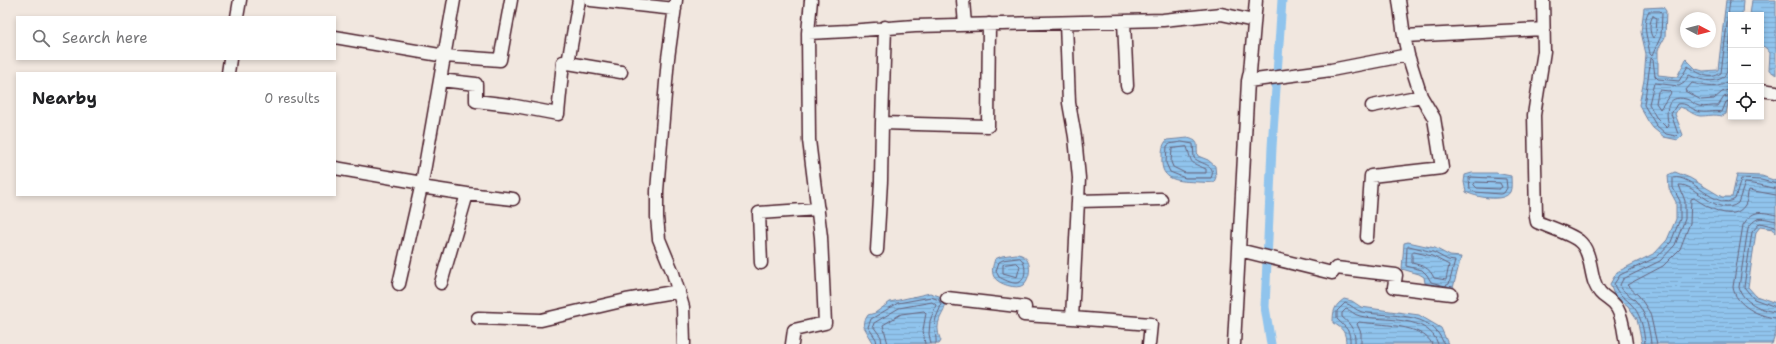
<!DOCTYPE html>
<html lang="en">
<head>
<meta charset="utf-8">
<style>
	body { margin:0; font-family:"Shantell Sans",sans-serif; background:#f6f6f6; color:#202124 }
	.controls { position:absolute; right:12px; top:12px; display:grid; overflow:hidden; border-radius:0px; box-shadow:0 2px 6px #0003 }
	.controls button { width:36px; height:36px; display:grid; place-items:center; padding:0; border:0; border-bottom:1px solid #e0e0e0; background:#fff; color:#202124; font:20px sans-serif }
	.compass { position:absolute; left:1680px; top:12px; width:36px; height:36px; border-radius:50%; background:#fff; box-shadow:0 2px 6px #0003; rotate:97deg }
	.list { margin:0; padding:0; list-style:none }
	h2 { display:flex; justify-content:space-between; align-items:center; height:52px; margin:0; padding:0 16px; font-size:17px }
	h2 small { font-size:13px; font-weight:400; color:#757577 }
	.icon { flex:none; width:22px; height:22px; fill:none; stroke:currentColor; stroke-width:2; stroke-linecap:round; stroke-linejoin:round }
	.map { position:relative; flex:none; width:1776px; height:344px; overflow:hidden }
	.search { position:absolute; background:#fff; box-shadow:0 2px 6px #0003; left:16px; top:16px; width:320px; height:44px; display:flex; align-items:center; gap:10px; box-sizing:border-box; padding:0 14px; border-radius:0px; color:#757577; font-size:15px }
	.panel { position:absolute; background:#fff; box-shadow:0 2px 6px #0003; left:16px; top:72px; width:320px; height:124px; border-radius:0px }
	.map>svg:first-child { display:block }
</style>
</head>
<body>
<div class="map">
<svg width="1776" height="344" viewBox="0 0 1776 344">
	<defs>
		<pattern id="water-rules" width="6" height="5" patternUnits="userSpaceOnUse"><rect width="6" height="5" fill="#90c4ed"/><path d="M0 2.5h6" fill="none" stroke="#7ea8cb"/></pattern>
	</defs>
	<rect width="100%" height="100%" fill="#f1e7df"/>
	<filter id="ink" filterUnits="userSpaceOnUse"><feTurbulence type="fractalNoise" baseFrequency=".025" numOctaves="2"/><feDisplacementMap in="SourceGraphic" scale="8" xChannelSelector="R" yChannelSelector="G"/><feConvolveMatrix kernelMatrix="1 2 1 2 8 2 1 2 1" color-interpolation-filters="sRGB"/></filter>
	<g filter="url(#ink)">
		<path fill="url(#water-rules)" stroke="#74829f" d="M1726,0h17l-1,15h-11v72l-5,27 -4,2c-8,-2 -14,0 -22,0 -8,-1 -13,-8 -21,-9l-4,7 8,21 -5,5 -14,-3 -11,-9 -5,-7 -9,-16 5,-25 2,-26 -5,-22 3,-24 19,-1 3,4 -1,26 -7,13v25l19,2 9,-18 10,10 7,2 15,-1z
			M1752,0h24v75l-7,-5 1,-17 -4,-5 -5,-3v-30h-11z
			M1188,138c14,4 7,7 10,18l10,4 7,6 1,11 -2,5c-5,1 -11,0 -16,0 -18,-1 -38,0 -36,-24 0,-7 0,-13 5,-18z
			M1675,172l15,6 32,19h10l5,-22 25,1 14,5v52l-3,-4 -13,-2 -4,5 -8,55 8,9 20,7v30l-4,11h-130l-5,-25 -9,-13 -14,-11 -4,-11 7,-12 38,-19 12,-13 9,-21v-17l-7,-13 -1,-14z
			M1472,173h24l15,3c0,5 1,12 -1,16 -6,11 -35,5 -44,0l-2,-10 1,-7z
			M1408,242l27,6 15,8 11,1 -8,31c-9,3 -20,1 -28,-5l-1,-6 -5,-3 -17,-5 2,-26z
			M1016,254c16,0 17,22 7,31 -6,5 -25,-1 -29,-8 -3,-6 -1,-12 1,-18l7,-3z
			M930,293l12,4c7,11 0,14 -3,24 -2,7 -1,13 2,20l-2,3h-65l-10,-17 1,-7 3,-5 7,-2 15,-11z
			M1344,299l8,2 9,6 58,8 22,13 7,16h-102c0,-11 -3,-16 -13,-21 0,-12 1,-17 11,-24z"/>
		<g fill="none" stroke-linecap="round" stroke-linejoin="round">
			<path stroke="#666179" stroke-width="1" d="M1730,0l-9,73c-12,8 -23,0 -33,-7l-9,15 -21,-2 -3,-3 -2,-16 -2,-2 -7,47 12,20 10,9 10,2 2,-2 -7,-20 6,-10c10,-2 13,5 21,7 7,3 16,-1 24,1l4,-10 5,-2
				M1649,11h11l2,2 -1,23 -9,20 -2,-2c-2,-13 -9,-31 -1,-43z
				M1653,16l4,2 -1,16 -3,4c-4,-5 -4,-17 0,-22z
				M1731,32l-4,39 -3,6c-11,7 -24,3 -35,-2l-5,8 -5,3 -25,-3 -5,21 7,13 11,11 2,-2c-4,-14 -3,-32 17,-27 5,1 8,6 13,7 6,2 13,-1 19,0l6,-9 7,-2
				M1731,78c-10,13 -26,8 -39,5l-7,8 16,9 13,-1 8,-7 9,-3
				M1660,90l9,1 2,2 -11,16 -4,-6 2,-11z
				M1182,142l11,2 1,14c8,7 23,6 17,20h-26l-15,-6 -4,-9 1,-17 3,-2z
				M1187,147c6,18 1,14 19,22v4h-21l-12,-6 -2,-5 1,-13z
				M1472,177l34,2 1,9 -3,5 -4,1 -25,-2 -5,-3 -1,-11z
				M1476,182l24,1 2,4 -3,2 -22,-1 -3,-3z
				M1776,215c-17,-4 -23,-5 -33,10l-10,62c2,18 27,30 43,31
				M1776,221c-14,-3 -19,-6 -28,7l-9,59c3,15 24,24 37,25
				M1776,227l-16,-4 -8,9 -8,55 10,12 22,8
				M1409,246l24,6 15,8 7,1 -6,23 -4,2 -14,-4 -4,-7 -5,-5 -16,-4 1,-18z
				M1414,252l18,4 17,9 -3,15 -12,-2c-5,-11 -11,-12 -22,-15v-9z
				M1020,258c7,4 7,24 -3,25 -5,1 -14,-4 -18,-6l-3,-6 3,-9 4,-2z
				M1017,263l3,3 -3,11 -14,-4v-8z
				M877,344l-1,-5 -8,-12 3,-8 27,-16 33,-6 8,3 2,4c-1,7 -5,11 -6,18 -2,8 2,14 1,22
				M882,344l-1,-7 -8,-11 1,-3 25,-15 33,-6 4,3 -6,16 -1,13 2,10
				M888,344l-5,-19 18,-11 23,-3 2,2 -3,17 2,14
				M1350,344c1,-14 -4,-16 -13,-25v-8l8,-8c7,2 10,7 17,9 29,6 69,-3 82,32
				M1355,344c1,-12 -4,-20 -13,-27v-4l4,-4c5,1 8,6 14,7 25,6 68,-2 78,28
				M1361,344v-11l-4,-9 2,-2c21,3 64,2 73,22
				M1645,344c-1,-14 -4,-31 -15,-41 -7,-7 -13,-9 -16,-19l6,-9 37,-18 14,-15 9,-23v-18l-7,-13v-10c18,-5 43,34 62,21l6,-20 20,1 15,4
				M1651,344c-1,-15 -6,-33 -16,-44 -5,-5 -13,-8 -15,-15l3,-6 37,-18 15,-16 10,-26v-18l-6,-16c16,-2 39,34 59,18l7,-20 15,2 16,4
				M1657,344l-7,-31 -11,-17 -12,-11 36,-19 17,-17 10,-26 1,-24 3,-1c12,8 39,26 51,7 3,-5 2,-11 4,-15l27,5"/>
			<path stroke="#90c4ed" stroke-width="9" d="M1271,344l-6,-37 7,-160 10,-147"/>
			<defs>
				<path id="minor" d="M591,0l84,9
					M676,0l-8,58 -11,133v26l2,22 14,34 10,34 1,37
					M811,0l-3,33 40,-2 67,-5 248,-6 58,-6 33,7
					M963,0l2,25
					M1543,0l1,51 -10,64 2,102 1,5c12,5 34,12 42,19 11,9 11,27 15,40 6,18 16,16 23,27 6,10 7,25 9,36
					M237,17l3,-17
					M1124,22l3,64
					M1066,23l3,80 6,34 4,41 -1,23 83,-2
					M885,27l-3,96 106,3 1,-102
					M1404,36l139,-7
					M335,37l110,19 55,4 11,-60
					M568,63l53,9
					M228,73l2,-14
					M440,80l36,4v17l34,4 48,9 5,-52 5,1 11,-63
					M1248,81l83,-11 77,-15
					M1761,90l15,2
					M1372,106l49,-10
					M335,168l87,15 32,-183
					M421,187l46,7 -26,89
					M467,194l46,5
					M1078,201l-6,117 79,6 -2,20
					M1367,237l4,-61 71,-8 -8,-50 -13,-22 -13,-41 -4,-19 -5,-36
					M877,250l4,-69 1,-58
					M1239,250l93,23 4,-5 60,7 -2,12 57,7
					M761,263l-2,-50 59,-4
					M399,284l23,-101
					M947,298l78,9 -1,8 48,3
					M478,318l63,2 85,-20 53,-9
					M792,344l2,-14 31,-7 -4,-86 -12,-97 -1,-107
					M1234,344l14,-263 2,-9 6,-72"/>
			</defs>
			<use href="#minor" stroke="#4a1f2b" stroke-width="15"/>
			<use href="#minor" stroke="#f6f6f2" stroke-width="12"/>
		</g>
	</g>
</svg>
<div class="controls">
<button>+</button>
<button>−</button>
<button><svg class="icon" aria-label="locate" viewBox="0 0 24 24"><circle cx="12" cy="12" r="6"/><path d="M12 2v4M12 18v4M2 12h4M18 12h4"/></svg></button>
</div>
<svg class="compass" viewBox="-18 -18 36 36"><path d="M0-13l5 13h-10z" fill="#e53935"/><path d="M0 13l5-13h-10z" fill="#757577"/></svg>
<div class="search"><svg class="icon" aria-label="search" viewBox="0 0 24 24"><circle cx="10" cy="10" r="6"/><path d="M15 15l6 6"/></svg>Search here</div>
<section class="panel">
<h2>Nearby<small>0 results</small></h2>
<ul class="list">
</ul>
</section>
</div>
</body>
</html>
